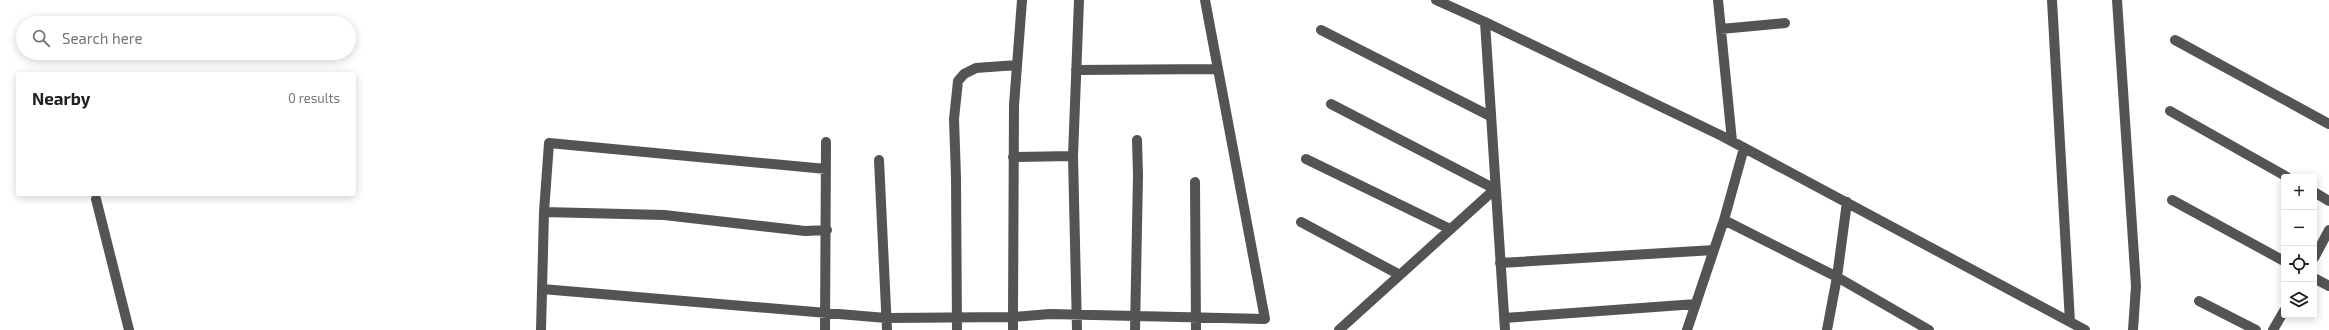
<!DOCTYPE html>
<html lang="en">
<head>
<meta charset="utf-8">
<style>
	body { margin:0; font-family:"Exo 2",sans-serif; background:#f2f2f2; color:#202124 }
	.controls { position:absolute; right:12px; bottom:12px; display:grid; overflow:hidden; border-radius:4px; box-shadow:0 2px 10px #0003 }
	.controls button { width:36px; height:36px; display:grid; place-items:center; padding:0; border:0; border-bottom:1px solid #e0e0e0; background:#fff; color:#202124; font:20px sans-serif }
	.list { margin:0; padding:0; list-style:none }
	h2 { display:flex; justify-content:space-between; align-items:center; height:52px; margin:0; padding:0 16px; font-size:17px }
	h2 small { font-size:13px; font-weight:400; color:#757577 }
	.icon { flex:none; width:22px; height:22px; fill:none; stroke:currentColor; stroke-width:2; stroke-linecap:round; stroke-linejoin:round }
	.map { position:relative; flex:none; width:2329px; height:330px; overflow:hidden }
	.search { position:absolute; background:#fff; box-shadow:0 2px 10px #0003; left:16px; top:16px; width:340px; height:44px; display:flex; align-items:center; gap:10px; box-sizing:border-box; padding:0 14px; border-radius:22px; color:#757577; font-size:15px }
	.panel { position:absolute; background:#fff; box-shadow:0 2px 10px #0003; left:16px; top:72px; width:340px; height:124px; border-radius:4px }
	.map>svg:first-child { display:block }
</style>
</head>
<body>
<div class="map">
<svg width="2329" height="330" viewBox="0 0 2329 330">
	<rect width="100%" height="100%" fill="#fff"/>
	<g fill="none" stroke-linecap="round" stroke-linejoin="round">
		<path stroke="#545454" stroke-width="10" d="M1022,0l-8,105 -1,212 37,-3 215,5 -60,-319
			M1436,0l49,22
			M1718,0l14,141
			M2052,0l18,322
			M2117,0l19,286 -3,44
			M1721,29l64,-6
			M1321,30l169,86
			M2175,40l154,84
			M1076,70l141,-1
			M1331,104l164,85 -156,141
			M2170,111l117,66
			M1073,156l4,174
			M1013,157l60,-1 6,-156
			M1306,159l144,70
			M879,160l8,170
			M1195,182l1,148
			M2314,192l15,9
			M96,199l33,131
			M2172,200l112,61
			M544,212l120,3 141,16 22,-1
			M1724,220l113,57 92,53
			M1301,222l99,53
			M2314,258l15,-28
			M1500,263l214,-13
			M2314,278l15,8
			M542,289l344,29 127,-1v13
			M2199,301l57,29
			M1504,318l192,-14
			M541,330l3,-118 5,-69 277,26
			M825,330l1,-188
			M957,330l-1,-153 -2,-58 4,-38 6,-7 12,-6 41,-3
			M1135,330l3,-155 -1,-35
			M1505,330l-20,-308 237,114 363,194
			M1687,330l37,-110 20,-72
			M1827,330l10,-53 10,-75
			M2273,330l11,-19"/>
	</g>
</svg>
<div class="controls">
<button>+</button>
<button>−</button>
<button><svg class="icon" aria-label="locate" viewBox="0 0 24 24"><circle cx="12" cy="12" r="6"/><path d="M12 2v4M12 18v4M2 12h4M18 12h4"/></svg></button>
<button><svg class="icon" aria-label="layers" viewBox="0 0 24 24"><path d="M12 4l9 5-9 5-9-5zM3 14l9 5 9-5"/></svg></button>
</div>
<div class="search"><svg class="icon" aria-label="search" viewBox="0 0 24 24"><circle cx="10" cy="10" r="6"/><path d="M15 15l6 6"/></svg>Search here</div>
<section class="panel">
<h2>Nearby<small>0 results</small></h2>
<ul class="list">
</ul>
</section>
</div>
</body>
</html>
